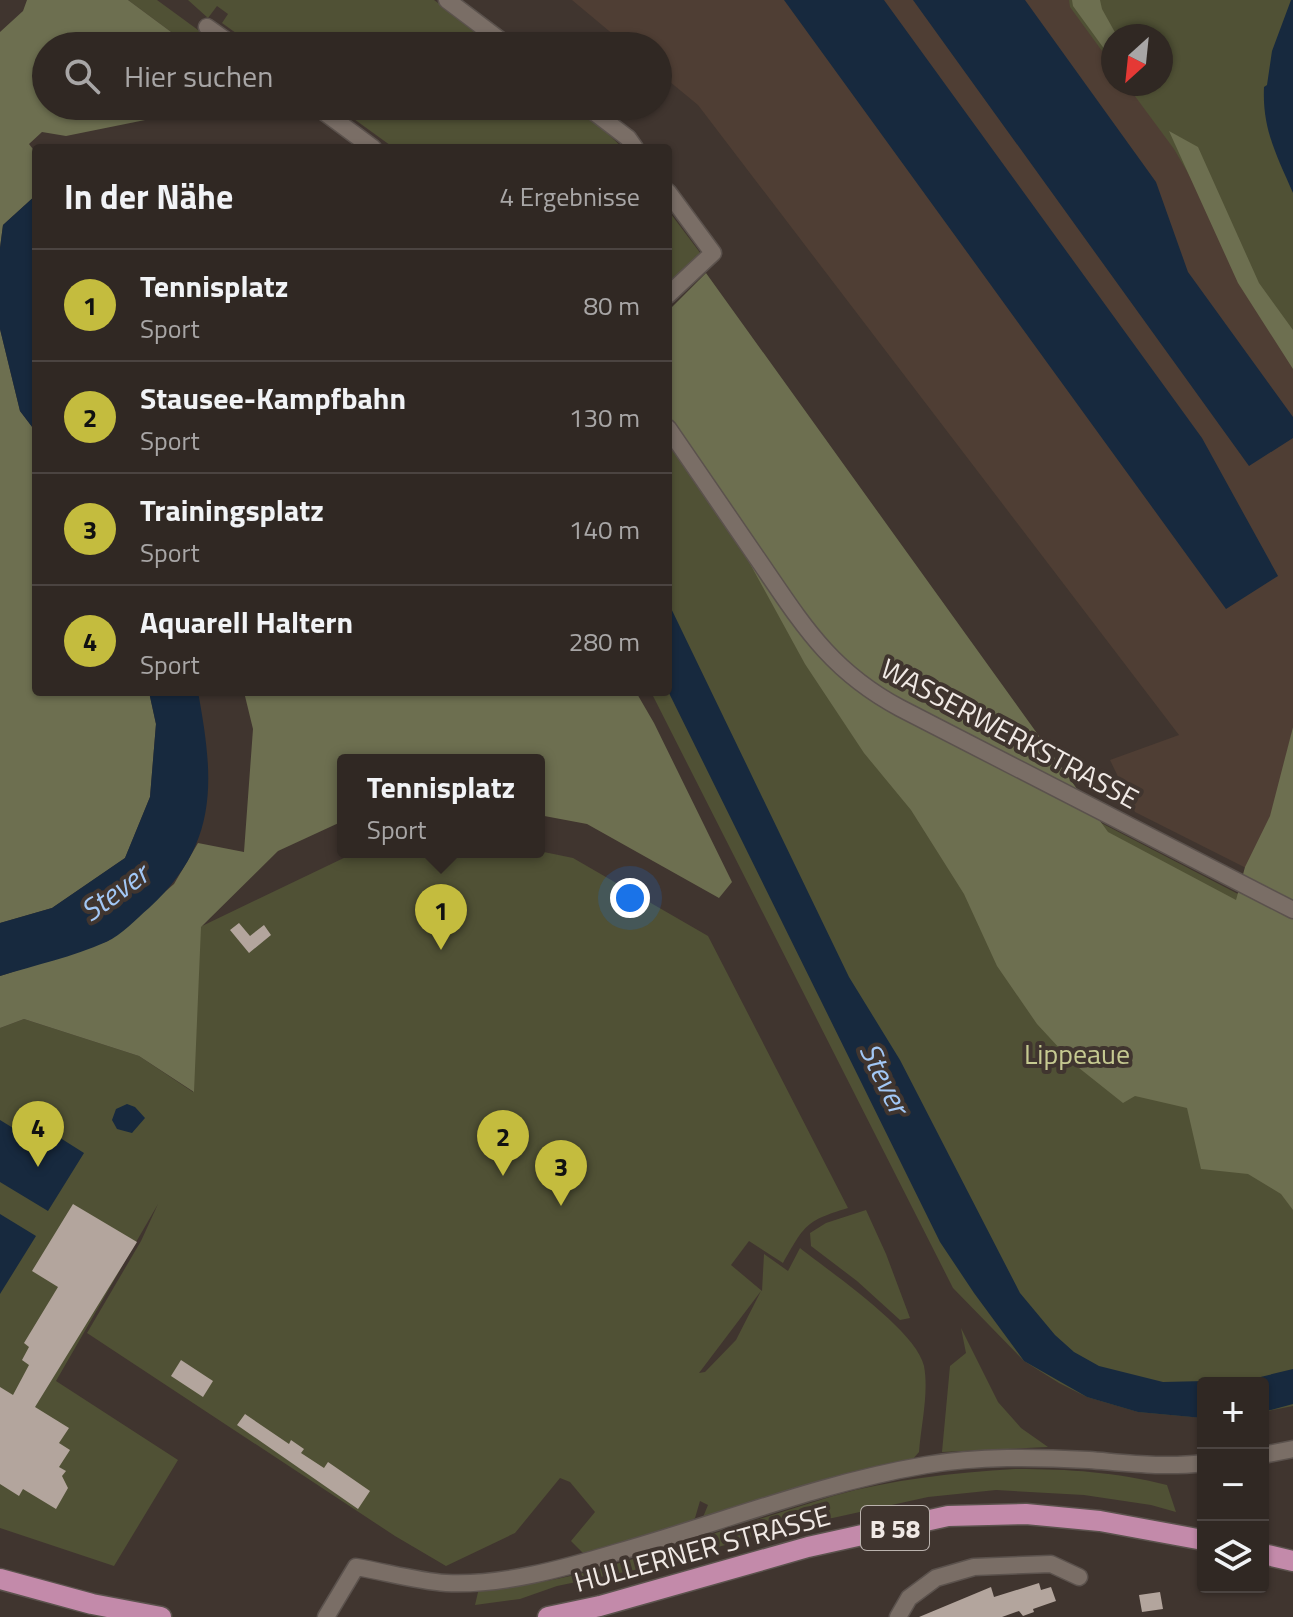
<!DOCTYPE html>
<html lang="de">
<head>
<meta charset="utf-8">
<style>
	body { margin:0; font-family:"Titillium Web",sans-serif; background:#38302b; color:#f1f3f6 }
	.controls { position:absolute; right:24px; bottom:24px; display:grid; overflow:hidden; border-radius:8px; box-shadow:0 2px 6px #0004 }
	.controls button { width:72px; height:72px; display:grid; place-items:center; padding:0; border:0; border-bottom:2px solid #4b4441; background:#302823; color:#f1f3f6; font:40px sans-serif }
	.compass { position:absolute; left:1101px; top:24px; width:72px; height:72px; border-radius:50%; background:#302823; box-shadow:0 2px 6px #0004; rotate:207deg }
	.you { position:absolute; left:630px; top:898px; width:28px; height:28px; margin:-20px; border:6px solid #fff; border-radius:50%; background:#1a73e8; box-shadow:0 0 0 12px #1a73e833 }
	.badge { display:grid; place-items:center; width:52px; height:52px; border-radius:50%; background:#c4bc3e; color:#111; font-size:26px; font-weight:700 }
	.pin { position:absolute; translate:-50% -66px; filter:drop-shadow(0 2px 4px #0008) }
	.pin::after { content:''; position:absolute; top:42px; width:28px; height:24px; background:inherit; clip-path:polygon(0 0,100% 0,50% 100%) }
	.popup { position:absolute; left:337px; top:754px; width:208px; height:104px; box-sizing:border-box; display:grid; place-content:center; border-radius:8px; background:#302823; filter:drop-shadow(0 2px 6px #0005); font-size:26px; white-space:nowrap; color:#a8a6a6 }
	.popup b { font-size:30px; color:#f1f3f6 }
	.popup::after { content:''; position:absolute; left:50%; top:100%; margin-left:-16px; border:16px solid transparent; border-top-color:#302823 }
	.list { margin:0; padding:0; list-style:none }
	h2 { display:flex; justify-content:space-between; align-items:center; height:104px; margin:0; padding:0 32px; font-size:34px }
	h2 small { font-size:26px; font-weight:400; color:#a8a6a6 }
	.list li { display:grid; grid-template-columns:52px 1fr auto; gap:24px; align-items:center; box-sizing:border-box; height:112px; padding:0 32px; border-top:2px solid #4b4441 }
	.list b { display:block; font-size:30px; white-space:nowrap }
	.list p { margin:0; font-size:26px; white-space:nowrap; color:#a8a6a6 }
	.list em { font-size:26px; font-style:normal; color:#a8a6a6 }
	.icon { flex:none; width:44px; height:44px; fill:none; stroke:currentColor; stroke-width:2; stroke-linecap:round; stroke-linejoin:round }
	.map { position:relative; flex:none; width:1293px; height:1617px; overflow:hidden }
	.search { position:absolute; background:#302823; box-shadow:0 2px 6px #0004; left:32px; top:32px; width:640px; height:88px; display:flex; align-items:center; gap:20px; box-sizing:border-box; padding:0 28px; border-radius:44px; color:#a8a6a6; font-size:30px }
	.panel { position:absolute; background:#302823; box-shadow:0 2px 6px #0004; left:32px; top:144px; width:640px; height:552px; border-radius:8px }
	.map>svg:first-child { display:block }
</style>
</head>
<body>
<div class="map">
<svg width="1293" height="1617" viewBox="0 0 1293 1617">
	<rect width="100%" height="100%" fill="#40352f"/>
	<path fill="#4f3e34" d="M572,0h532l9,36v48h33l147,284v359l-21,88 -22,55 -115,-58 -25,-52 69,-25 -481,-630 -40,-33v-26h-31z"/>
	<path fill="#505135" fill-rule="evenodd" d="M128,0h29l63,46h-30z
		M188,0h246l63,46h-243l-32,-23 6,-9 -11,-8 -9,12z
		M1069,0h224v354l-119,-205 -48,-65h35v-48h-48v30l-43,-59z
		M336,106h242l45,42h-229z
		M668,210l33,44 -33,31z
		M668,441l187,254 385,200 46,-99 7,-45v655l-30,6v-29h-60v35l-65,-6 -51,-15 -28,-14 -35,-22 -71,-73 -302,-596h17z
		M539,851l34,7 135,78 140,272c-43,13 -43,17 -65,55l-34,-22 -18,24 31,26 2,-37 24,17 12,-23c30,24 116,82 124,118 5,27 -3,59 -5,86l-7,8 -206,59 -3,-2 5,-12 -8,-4 -5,17 -15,10 -95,27 -14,-14 24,-29 -25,-30 -10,-4 -45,55 -69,33 -51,-30 -308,-203 54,-92 17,-37 -102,177 122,79 -64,106 -114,-38v-500l24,-9 115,37 54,36 7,-165 150,-72 19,-3zM761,1291l-25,49 -31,32 -6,1z
		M866,1210l20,44 24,64 -10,2 -43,-39 -46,-35 -1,-13 16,-10z
		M961,1328l37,74 23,26 27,19 -106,5 8,-86 16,-13z
		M1015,1469c54,0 100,3 152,16l9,27 -25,-7 -67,-10 -88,-5 -68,7 -150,33 -134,38 -87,18 -37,13 -45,6 4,-17c67,-1 133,-22 196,-42 53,-17 106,-34 158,-50 60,-17 120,-23 182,-27z"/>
	<path fill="#6d6f50" d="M27,0h101l62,46h-144v60h202l4,5 -97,7 -89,18 -24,-4 -13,12 7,9v42l-33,30 -3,23v-216l23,-21z
		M1072,0h28l2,9 15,27h-4v25l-40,-55z
		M1169,131l29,16 61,136 34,47v39l-55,-86z
		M706,273l402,559 128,68 9,-33 25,-51 23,-89v483l-12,-16 -33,-20 -47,-5 -14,-61 -52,-12 -12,7 -49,-39 -37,-40 -40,-58 -33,-72 -53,-84 -47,-57 -59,-89 -137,-250v-103z
		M0,329l20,82 16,21v260h113l7,32 -6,73 -25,61 -73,50 -52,15z
		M244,692h392l18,31 78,159 -13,16 -132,-74 -48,-9v-55h-196v61l-65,30 -77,76 -7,165 -55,-36 -115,-37 -24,9v-52l108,-35 66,-57 24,-41 46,9 9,-123z"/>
	<path fill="#17293e" d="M784,0h100l318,438 76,138 -52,33z
		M913,0h112l131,182 32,90 105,145v21l-44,28z
		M1291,0h2v193c-16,-37 -31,-64 -29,-106l3,-2 5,-34z
		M36,195v237l-16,-21 -20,-82v-81l3,-23z
		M668,602l181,375 51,83 120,233 35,42 19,17 25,14 64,16 85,-2 45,-11v35l-30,8v-29h-60v35l-65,-6 -51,-15 -63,-36 -50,-68 -34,-51 -272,-551z
		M149,692h49c16,87 22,151 -49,216 -13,11 -27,27 -43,34 -33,15 -71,23 -106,34v-53l52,-15 73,-50 25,-61 6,-73z
		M127,1104l8,3 10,11 -13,15 -15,-4 -5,-9 4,-11z
		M0,1120l26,16 9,-14 49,31 -36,58 -48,-29z
		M0,1214l36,22 -36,58z"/>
	<path fill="#b3a59d" d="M239,923l11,13 14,-11 7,10 -22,18 -19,-23z
		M73,1204l64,38 -102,165 34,21 -10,15 11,7 -11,17 7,4 -4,5 6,12 -12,21 -33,-20 -4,7 -19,-12v-97l13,8 16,-30 -7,-5 7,-13 -5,-4 34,-56 -26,-16z
		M181,1360l32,21 -10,16 -32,-21z
		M245,1414l44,30 2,-4 13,9 -3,4 23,15 4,-6 42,29 -12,18 -121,-84z
		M1039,1583l2,7 10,-3 5,14 -23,8 1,3 -11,4 -4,-5 -17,6h-83l72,-30 3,10z
		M1160,1592l3,17 -21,3 -3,-17z"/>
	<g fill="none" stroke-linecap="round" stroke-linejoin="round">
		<defs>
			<path id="street" d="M447,0l61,46
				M207,27l27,19
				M316,106l57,42
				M586,106l42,32 7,10
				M668,192l45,61 -45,42
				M668,428c29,42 58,84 87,127 45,65 72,114 145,153l393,202
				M1263,1455l30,-6
				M326,1617l30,-50c30,5 60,14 90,16 55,3 119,-15 172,-31 102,-29 202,-69 308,-87 53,-9 109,-8 163,-5 38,3 76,8 114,3
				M898,1617l11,-19 27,-20 38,-11 77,-3 28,13"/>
			<path id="primary" d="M1263,1554l30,7
				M0,1579l92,25 69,13
				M548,1617l52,-11 208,-59 140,-31 78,-2 74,7 103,19"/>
		</defs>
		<use href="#street" stroke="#5b524d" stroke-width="19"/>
		<use href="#primary" stroke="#5b524d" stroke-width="23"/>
		<use href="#street" stroke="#7a6e66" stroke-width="16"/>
		<use href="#primary" stroke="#c38aaa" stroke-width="20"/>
	</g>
	<g text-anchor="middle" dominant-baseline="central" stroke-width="8" stroke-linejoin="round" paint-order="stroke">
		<rect fill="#40352f" stroke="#bbb3ae" stroke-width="2" x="861" y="1506" width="68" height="44" rx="6"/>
		<g font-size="26" font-weight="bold" fill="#f0e9e5">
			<text x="895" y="1528">B 58</text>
		</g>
		<g font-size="28" fill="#f0e9e5" stroke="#40352f">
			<text transform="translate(1010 733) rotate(28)">WASSERWERKSTRASSE</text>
			<text transform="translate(702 1548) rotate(-15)">HULLERNER STRASSE</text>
		</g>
		<g font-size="28" fill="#c6ca91" stroke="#40352f">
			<text x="1077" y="1053">Lippeaue</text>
		</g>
		<g font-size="30" font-style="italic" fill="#a2c7f5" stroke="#40352f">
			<text transform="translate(114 892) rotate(-36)">Stever</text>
			<text transform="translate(885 1078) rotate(64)">Stever</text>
		</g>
	</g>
</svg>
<div class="controls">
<button>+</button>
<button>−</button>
<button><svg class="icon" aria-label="layers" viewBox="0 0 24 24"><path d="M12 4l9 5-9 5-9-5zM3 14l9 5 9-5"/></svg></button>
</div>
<svg class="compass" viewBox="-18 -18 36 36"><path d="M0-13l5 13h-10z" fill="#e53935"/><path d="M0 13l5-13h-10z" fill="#a8a6a6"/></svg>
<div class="you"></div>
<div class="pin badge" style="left:441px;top:950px">1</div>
<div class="popup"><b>Tennisplatz</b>Sport</div>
<div class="pin badge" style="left:503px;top:1176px">2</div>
<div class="pin badge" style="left:561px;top:1206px">3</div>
<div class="pin badge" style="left:38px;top:1167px">4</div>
<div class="search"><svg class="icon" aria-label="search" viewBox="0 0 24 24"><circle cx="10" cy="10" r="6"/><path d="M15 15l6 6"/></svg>Hier suchen</div>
<section class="panel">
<h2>In der Nähe<small>4 Ergebnisse</small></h2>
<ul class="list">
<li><span class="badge">1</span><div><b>Tennisplatz</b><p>Sport</p></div><em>80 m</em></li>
<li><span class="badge">2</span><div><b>Stausee-Kampfbahn</b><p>Sport</p></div><em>130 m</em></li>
<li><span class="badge">3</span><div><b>Trainingsplatz</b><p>Sport</p></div><em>140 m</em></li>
<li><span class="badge">4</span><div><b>Aquarell Haltern</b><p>Sport</p></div><em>280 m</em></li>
</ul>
</section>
</div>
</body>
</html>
